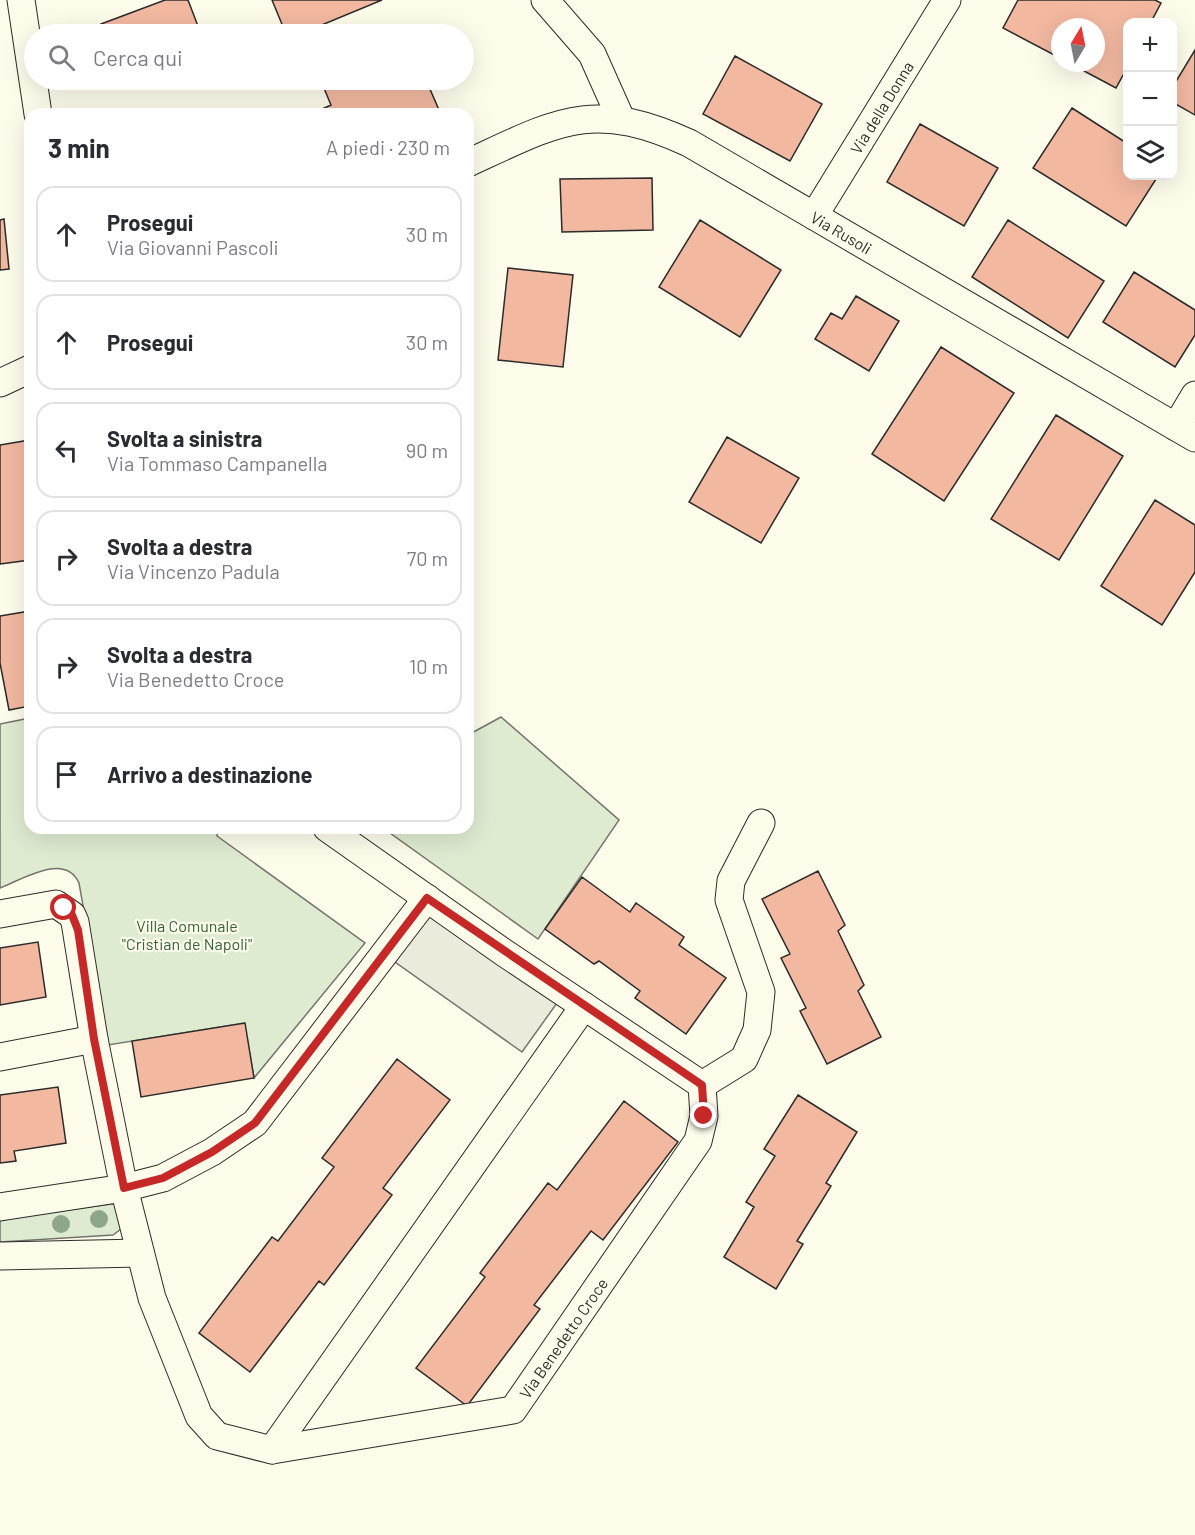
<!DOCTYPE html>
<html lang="it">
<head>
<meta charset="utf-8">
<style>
	body { margin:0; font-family:Barlow,sans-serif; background:#f2f2f3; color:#2b2b33 }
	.controls { position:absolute; right:18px; top:18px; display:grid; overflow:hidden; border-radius:12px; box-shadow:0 6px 24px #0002 }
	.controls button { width:54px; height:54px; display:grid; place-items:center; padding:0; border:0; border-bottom:2px solid #e1e1e2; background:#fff; color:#2b2b33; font:30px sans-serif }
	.compass { position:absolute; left:1051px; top:18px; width:54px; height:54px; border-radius:50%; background:#fff; box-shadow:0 6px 24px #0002; rotate:10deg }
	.stop { position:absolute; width:18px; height:18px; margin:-14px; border:4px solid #c62828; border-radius:50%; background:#fff }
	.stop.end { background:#c62828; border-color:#fff; box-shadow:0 2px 6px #0008 }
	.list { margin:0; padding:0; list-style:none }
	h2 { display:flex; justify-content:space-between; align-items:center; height:78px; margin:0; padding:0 24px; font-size:26px }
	h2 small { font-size:20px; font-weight:400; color:#7c7c81 }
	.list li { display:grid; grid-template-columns:39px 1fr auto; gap:18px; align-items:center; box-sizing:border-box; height:96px; margin:0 12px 12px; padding:0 12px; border:2px solid #e1e1e2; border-radius:18px }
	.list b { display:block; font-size:22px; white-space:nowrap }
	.list p { margin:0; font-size:20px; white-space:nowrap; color:#7c7c81 }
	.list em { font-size:20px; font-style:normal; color:#7c7c81 }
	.icon { flex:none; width:33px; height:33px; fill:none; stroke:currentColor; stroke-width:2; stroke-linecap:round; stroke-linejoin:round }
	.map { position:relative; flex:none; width:1195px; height:1535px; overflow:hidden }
	.search { position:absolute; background:#fff; box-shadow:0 6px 24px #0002; left:24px; top:24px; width:450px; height:66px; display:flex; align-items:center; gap:15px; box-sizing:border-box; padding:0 21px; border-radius:33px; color:#7c7c81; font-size:22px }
	.panel { position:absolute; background:#fff; box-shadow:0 6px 24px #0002; left:24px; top:108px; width:450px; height:726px; border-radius:18px }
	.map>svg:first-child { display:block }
</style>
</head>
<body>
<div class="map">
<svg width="1195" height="1535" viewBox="0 0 1195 1535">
	<rect width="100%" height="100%" fill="#fdfbea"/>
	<path fill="#deebd1" stroke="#74746e" stroke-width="1.5" d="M501,717l118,103 -81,119 -155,-111h85v-93z
		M30,718v110h188l-1,8 148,107 -111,135 -10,-55 -136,22 -29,-162c-14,-31 -56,-4 -79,5v-164z
		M111,1204h6l4,25 -8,6 -113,7v-23z"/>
	<path fill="#eceadb" stroke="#74746e" stroke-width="1.5" d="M431,912l126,91 -35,49 -127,-90z"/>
	<path fill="#f2b8a0" stroke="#2b2b2b" stroke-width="1.5" d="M165,0h23l13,34h-96l-4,-10z
		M272,0h110l-82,34h-14z
		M1018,0h137l6,3 -10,19h-23v44l-12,22 -47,-25h27v-36h-36v31l-57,-30z
		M1195,50v65l-23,-13v-14z
		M735,56l87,48 -32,57 -87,-47z
		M121,80h23l-20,7z
		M325,80h101l13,30 -8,4h-115l-1,-2 16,-7 -10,-24z
		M1072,108l56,36v32h30l-32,50 -93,-58z
		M920,124l78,44 -34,58 -77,-44z
		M652,178l1,52 -91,2 -2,-53z
		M4,219l5,50 -9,1v-50z
		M700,220l81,50 -41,67 -81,-50z
		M1008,220l96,61 -36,57 -96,-61z
		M508,268l65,7 -10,92 -65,-7z
		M1134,272l61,38v25l-20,32 -72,-45z
		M856,296l43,25 -30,50 -54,-32 16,-26 11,6z
		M941,347l73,46 -70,108 -72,-47z
		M1056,415l67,41 -64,104 -68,-41z
		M727,437l72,41 -38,65 -72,-41z
		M30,440v120l-30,4v-119z
		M1155,500l40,25v47l-33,53 -61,-39z
		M30,611v95l-21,4 -9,-47v-47z
		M818,871l27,54 -7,6 26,54 -6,6 23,46 -54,27 -27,-53 6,-3 -25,-50 9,-4 -28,-55z
		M582,877l48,35 6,-9 48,34 -5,8 47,33 -40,56 -51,-36 5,-7 -41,-30 -5,3 -49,-35z
		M38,942l8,55 -46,8v-57z
		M245,1023l9,55 -113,19 -9,-56z
		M397,1059l53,41 -67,88 9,7 -68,90 -5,-4 -69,91 -51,-39 73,-96 6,4 56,-74 -12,-9z
		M58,1087l8,56 -52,8 2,10 -16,2v-68z
		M798,1095l59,37 -31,51 5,3 -34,55 6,3 -27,45 -52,-32 30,-50 -8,-5 29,-46 -11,-7z
		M624,1101l54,41 -75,98 -12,-9 -57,74 6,4 -73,97 -51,-38 69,-91 -5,-4 68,-90 9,7z"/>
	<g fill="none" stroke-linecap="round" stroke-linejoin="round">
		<defs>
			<g id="street">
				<path d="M21,0l17,114"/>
				<path d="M545,0l47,54 29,65"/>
				<path id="s1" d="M468,163c91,-42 124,-64 221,-20l506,295"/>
				<path id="s2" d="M814,216l133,-216"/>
				<path d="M0,383l30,-14"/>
				<path d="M1176,427l19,-32"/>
				<path d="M327,828l176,124 199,133"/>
				<path d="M0,914l56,-10 16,11 3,7 19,117 30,149 28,110 47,118 18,20 55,14 312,-444"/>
				<path d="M0,1057l94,-18"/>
				<path d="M702,1085l42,-26 13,-29 4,-38 -32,-92 2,-19 30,-58"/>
				<path d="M0,1207l124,-19 39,-10 49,-26 43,-29 172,-225"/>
				<path d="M0,1256l140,-3"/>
				<path id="s3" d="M272,1450l241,-40 185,-269 6,-25 -2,-31"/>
			</g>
		</defs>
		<use href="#street" stroke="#2b2b2b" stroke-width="29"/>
		<use href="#street" stroke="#fdfbea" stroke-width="27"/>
	</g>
	<g fill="#8ea78a">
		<circle cx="99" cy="1219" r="9"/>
		<circle cx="61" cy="1224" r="9"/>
	</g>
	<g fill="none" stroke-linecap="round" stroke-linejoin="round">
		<path stroke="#c62828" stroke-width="8" d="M64,908l8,7 6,15 16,109 30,149 39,-10 49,-26 43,-29 172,-225 275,187 2,31"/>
	</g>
	<g text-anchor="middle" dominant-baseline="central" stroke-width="4.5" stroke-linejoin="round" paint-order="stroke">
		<g font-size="16" fill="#2b2b2b" stroke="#fdfbea">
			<text stroke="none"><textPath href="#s2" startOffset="128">Via della Donna</textPath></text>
			<text stroke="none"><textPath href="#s1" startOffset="410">Via Rusoli</textPath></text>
			<text stroke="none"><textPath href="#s3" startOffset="332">Via Benedetto Croce</textPath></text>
		</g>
		<g font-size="16" fill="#34623c" stroke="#fdfbea">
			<text x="187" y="925">Villa Comunale<tspan x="187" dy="18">"Cristian de Napoli"</tspan></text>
		</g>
	</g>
</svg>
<div class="controls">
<button>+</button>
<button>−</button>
<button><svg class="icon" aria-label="layers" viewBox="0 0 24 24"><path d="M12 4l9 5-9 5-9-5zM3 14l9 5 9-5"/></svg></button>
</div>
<svg class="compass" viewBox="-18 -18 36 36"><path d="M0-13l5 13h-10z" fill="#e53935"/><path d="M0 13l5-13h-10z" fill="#7c7c81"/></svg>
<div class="stop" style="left:64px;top:908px"></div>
<div class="stop end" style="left:704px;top:1116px"></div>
<div class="search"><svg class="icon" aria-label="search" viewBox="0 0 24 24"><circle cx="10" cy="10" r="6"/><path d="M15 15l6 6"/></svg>Cerca qui</div>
<section class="panel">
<h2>3 min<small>A piedi · 230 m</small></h2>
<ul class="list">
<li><svg class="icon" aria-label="ahead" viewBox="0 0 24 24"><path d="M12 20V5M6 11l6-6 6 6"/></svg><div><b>Prosegui</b><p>Via Giovanni Pascoli</p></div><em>30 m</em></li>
<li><svg class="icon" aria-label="ahead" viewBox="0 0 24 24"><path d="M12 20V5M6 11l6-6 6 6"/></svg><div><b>Prosegui</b></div><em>30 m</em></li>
<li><svg class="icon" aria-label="left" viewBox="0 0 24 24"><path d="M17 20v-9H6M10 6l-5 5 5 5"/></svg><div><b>Svolta a sinistra</b><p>Via Tommaso Campanella</p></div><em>90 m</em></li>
<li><svg class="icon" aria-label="right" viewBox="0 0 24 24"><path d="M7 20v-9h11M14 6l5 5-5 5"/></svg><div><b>Svolta a destra</b><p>Via Vincenzo Padula</p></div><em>70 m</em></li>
<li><svg class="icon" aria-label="right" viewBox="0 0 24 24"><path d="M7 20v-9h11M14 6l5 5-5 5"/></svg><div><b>Svolta a destra</b><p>Via Benedetto Croce</p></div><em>10 m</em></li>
<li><svg class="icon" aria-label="arrive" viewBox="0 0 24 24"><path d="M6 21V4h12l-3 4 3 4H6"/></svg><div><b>Arrivo a destinazione</b></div></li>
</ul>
</section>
</div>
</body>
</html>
